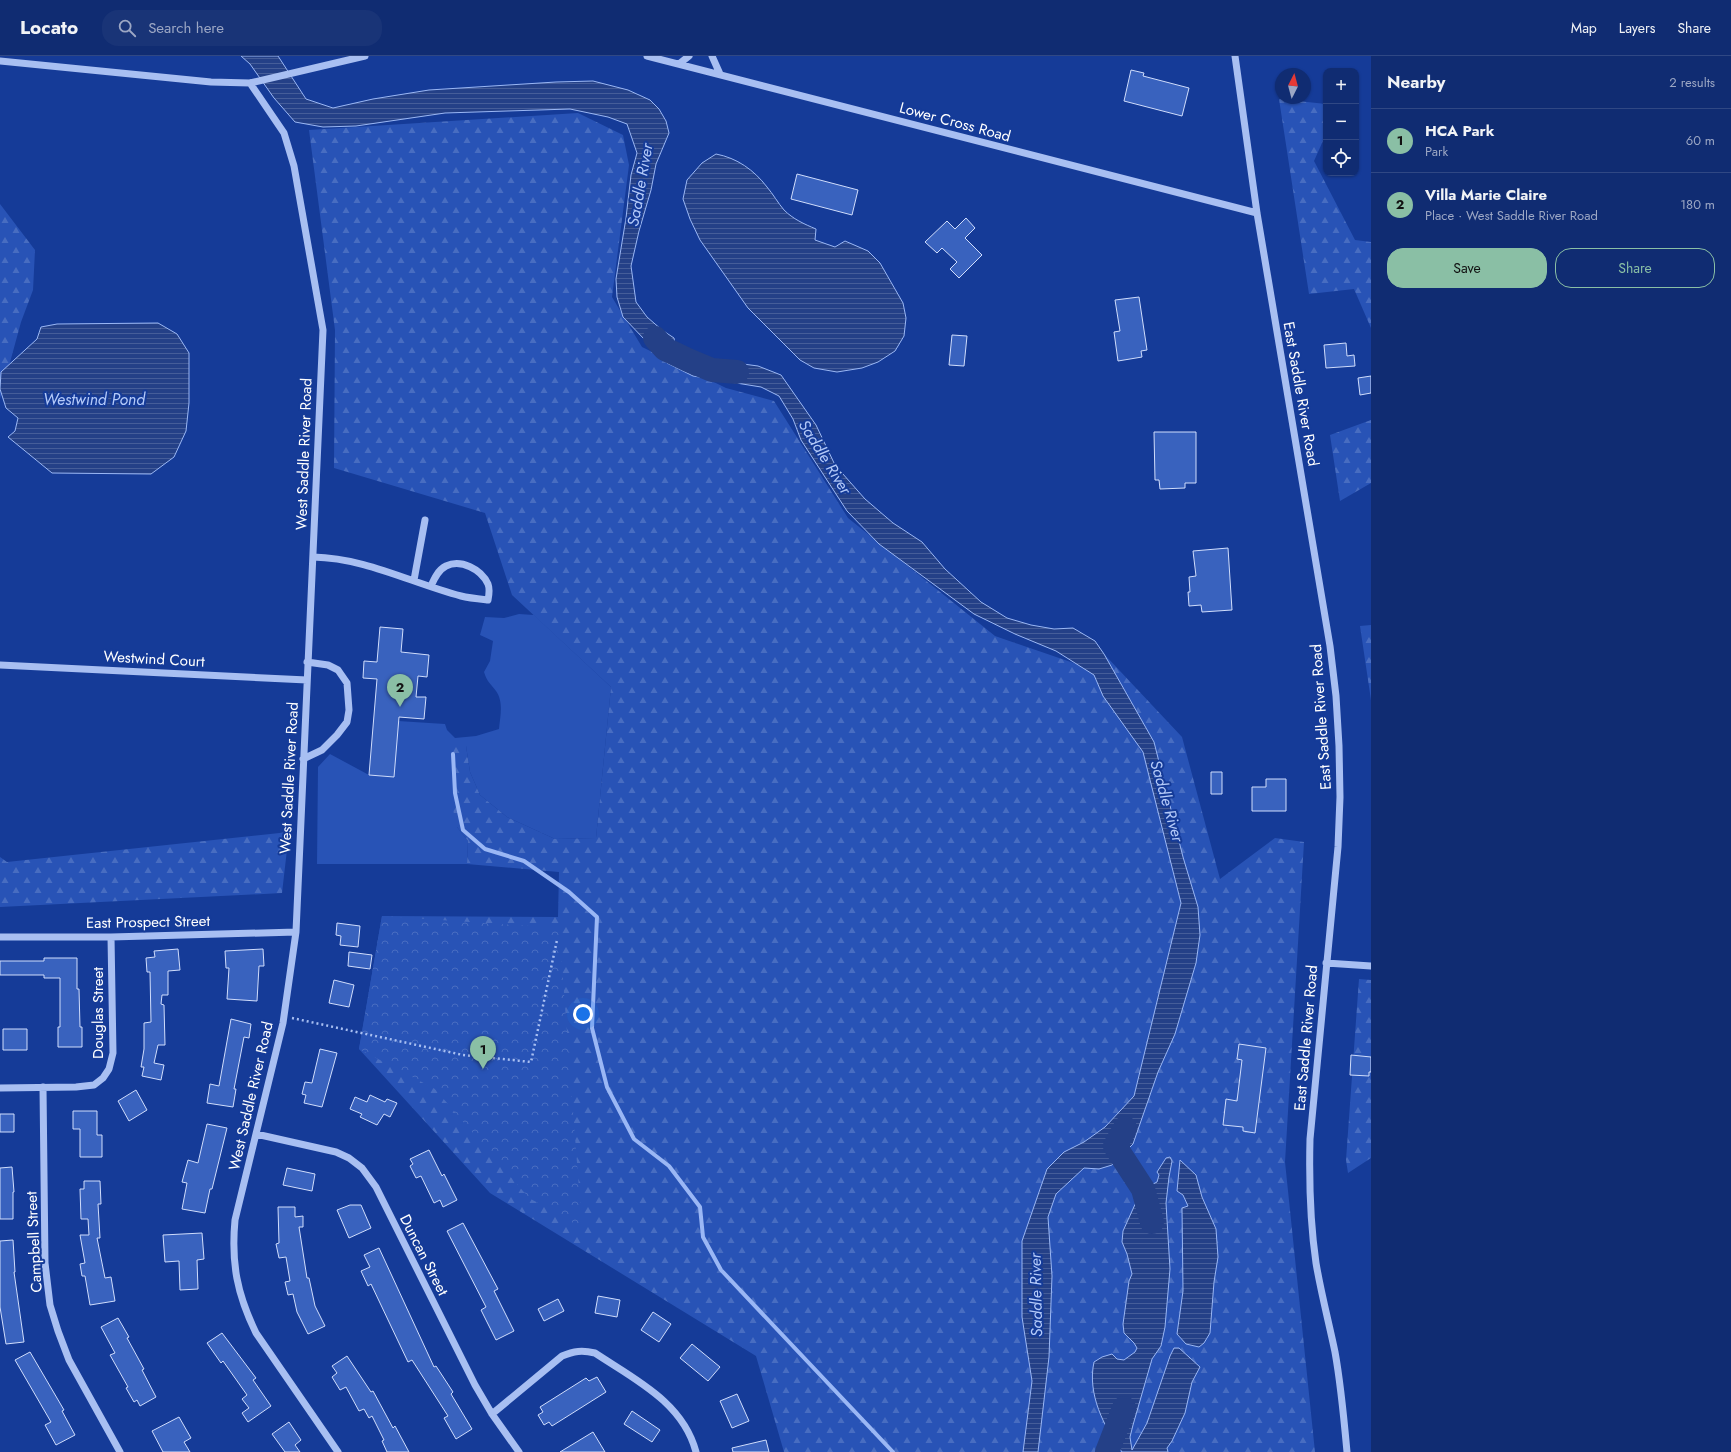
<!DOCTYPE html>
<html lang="en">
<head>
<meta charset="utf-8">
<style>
	body { margin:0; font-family:Jost,sans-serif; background:#193477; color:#f1f3f6 }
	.controls { position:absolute; right:12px; top:12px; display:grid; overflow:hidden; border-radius:8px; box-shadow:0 1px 3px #0004 }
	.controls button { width:36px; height:36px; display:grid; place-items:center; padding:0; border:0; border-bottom:1px solid #304884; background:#102c72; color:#f1f3f6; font:20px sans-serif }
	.compass { position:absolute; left:1275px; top:12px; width:36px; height:36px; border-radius:50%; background:#102c72; box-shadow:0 1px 3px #0004; rotate:6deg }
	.you { position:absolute; left:583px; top:958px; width:14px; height:14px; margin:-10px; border:3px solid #fff; border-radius:50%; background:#1a73e8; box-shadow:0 0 0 6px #1a73e833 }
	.badge { display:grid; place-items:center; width:26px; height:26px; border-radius:50%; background:#8abfa5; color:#111; font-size:13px; font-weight:700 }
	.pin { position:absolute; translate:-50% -33px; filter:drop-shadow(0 1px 2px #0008) }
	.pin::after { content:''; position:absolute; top:21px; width:14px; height:12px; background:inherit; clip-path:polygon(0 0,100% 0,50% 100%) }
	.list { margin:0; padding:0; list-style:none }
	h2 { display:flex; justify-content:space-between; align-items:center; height:52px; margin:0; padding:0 16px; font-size:17px }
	h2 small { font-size:13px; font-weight:400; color:#9ca7c4 }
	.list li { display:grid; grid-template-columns:26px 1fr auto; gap:12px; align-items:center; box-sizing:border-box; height:64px; padding:0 16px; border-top:1px solid #304884 }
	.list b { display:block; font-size:15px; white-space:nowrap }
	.list p { margin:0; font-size:13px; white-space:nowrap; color:#9ca7c4 }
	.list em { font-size:13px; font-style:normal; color:#9ca7c4 }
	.actions { display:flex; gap:8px; padding:12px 16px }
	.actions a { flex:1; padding:9px 0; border:1px solid #8abfa5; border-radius:16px; text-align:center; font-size:14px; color:#8abfa5 }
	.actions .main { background:#8abfa5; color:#111 }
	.icon { flex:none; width:22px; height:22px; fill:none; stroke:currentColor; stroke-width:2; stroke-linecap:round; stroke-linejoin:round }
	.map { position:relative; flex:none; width:1371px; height:1396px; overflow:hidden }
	header { display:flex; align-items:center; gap:24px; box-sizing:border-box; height:56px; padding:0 20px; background:#102c72; border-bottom:1px solid #304884 }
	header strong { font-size:19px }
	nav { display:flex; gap:22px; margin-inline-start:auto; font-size:14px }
	.search { width:280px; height:36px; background:#193477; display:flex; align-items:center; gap:10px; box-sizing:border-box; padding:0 14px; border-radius:16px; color:#9ca7c4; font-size:15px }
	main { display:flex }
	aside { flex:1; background:#102c72 }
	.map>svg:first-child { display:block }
</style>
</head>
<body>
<header>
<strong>Locato</strong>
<div class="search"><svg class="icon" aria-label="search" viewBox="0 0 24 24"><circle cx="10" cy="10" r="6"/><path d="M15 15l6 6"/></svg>Search here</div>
<nav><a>Map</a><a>Layers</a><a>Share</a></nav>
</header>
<main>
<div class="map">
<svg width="1371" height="1396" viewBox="0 0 1371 1396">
	<defs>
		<pattern id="forest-firs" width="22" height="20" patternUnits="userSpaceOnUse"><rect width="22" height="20" fill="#2853b6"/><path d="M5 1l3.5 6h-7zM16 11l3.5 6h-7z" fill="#486dc1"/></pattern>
		<pattern id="park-crowns" width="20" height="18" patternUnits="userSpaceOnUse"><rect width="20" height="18" fill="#2853b6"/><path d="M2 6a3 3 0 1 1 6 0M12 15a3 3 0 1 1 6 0" fill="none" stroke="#486dc1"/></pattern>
		<pattern id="water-rules" width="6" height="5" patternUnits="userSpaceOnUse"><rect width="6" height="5" fill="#244087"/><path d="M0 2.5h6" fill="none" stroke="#455d99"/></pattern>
	</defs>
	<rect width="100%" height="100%" fill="#153b98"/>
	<path fill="#2853b6" d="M519,558l15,1 77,72 -15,151 -41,1 -48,-22 -27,-22 -10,-23 -4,-26 -9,81 11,14 -1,23h-150l1,-97 12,-13 39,21 24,2 5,-56 47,3 2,6 8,8 21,-2 23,-7c1,-12 5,-27 -3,-38 -6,-8 -9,-9 -12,-19l6,-11 3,-20 -13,-6 5,-18 19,1z"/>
	<path fill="url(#forest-firs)" d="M1279,43l47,5v30l-12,27 41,79 16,2v86l-17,-39 -45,5z
		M578,57l45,22 6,30 -17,132 30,50 84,41 48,13 74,117 147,118 102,35 7,-17 78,83 38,142 55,-41 29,4 -19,320 30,290h-531l-28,-96 -266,-163 -131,-144 23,-133 176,1 1,-45 -92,-8 1,-23 -11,-14 -8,-35 1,-46 7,-4 9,4 4,26 10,23 27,22 48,22 41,-1 15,-151 -99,-92 -27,-82 -151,-45 1,-138 -26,-200z
		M0,148l35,46 -2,40 -12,32 -21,77z
		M1371,364v63l-31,18 -10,-66z
		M1371,569v75l-11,-74z
		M289,776l-7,61 -282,14v-50l7,5z
		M1359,923l12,1v178l-23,15 -2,-13z"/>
	<path fill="url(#park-crowns)" d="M382,860l177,12 23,300 -53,-30 -94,-109 -76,-40z"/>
	<path fill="url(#water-rules)" stroke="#9ab7f5" d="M241,0h37l28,43 27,9 40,-9 56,-9 127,-8 37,-1 35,9 22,10 9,9 7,12 3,12 -13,31 -5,26 -12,41 -8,35 5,36 11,15 15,13 12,8 2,12 7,10 12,6 12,1 13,-4 23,1 15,2 23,9 35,50 19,40 30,34 28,24 29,19 23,27 36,33 26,16 24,7 23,4 19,-1 22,13 9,13 50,88 29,115 15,50 2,28 -4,28 -21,71 -17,38 -25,72 -21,21 -13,4 -15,-1 -28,26 -8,23 4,59 -3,81 -11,95h-15l9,-71 -10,-64v-76l25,-72 17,-17 20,-10 21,-15 29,-31 47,-193 -38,-151 -40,-56 -9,-21 -38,-24 -41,-17 -41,-20 -95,-70 -32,-33 -46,-71 -8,-21 -14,-23 -18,-9 -68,-11 -26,-13 -44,-46 -6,-20 -1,-18 10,-61 5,-43 6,-22 -10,-29 -19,-7 -38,-8 -125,4 -89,13 -33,1 -28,-5 -21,-24 -24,-34z
		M716,98c21,4 38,16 51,33 6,7 11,16 17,23 9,9 20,14 32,19l-1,11 20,7 10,-6 23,10 12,12 23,40 3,15 -2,18 -9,15 -17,11 -16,6 -25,4 -23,-4 -14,-8 -52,-52 -48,-68 -10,-21 -7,-20 4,-19 15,-17z
		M158,267l19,11 12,19v50l-3,28 -12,26 -23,17 -99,-1 -44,-36 7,-6 3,-13 -12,-10 -6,-19 1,-17 36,-33 4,-12 16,-3z
		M1170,1101l2,4 -3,16 -3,26 4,66 -5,58 -4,19 -9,13 -19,66 -3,12 2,13 15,-27 23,-67 4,-8h5l21,19 -8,15 -7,31 -13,28 -5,7 1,4h-46c-18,-25 -35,-58 -28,-90l8,-5 10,-3 5,5 7,1 11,-8 2,-4 -3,-5 -10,-10 -1,-9 6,-43 3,-7 -5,-20 -5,-12 1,-11 14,-31 10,-13 10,-5 2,-7 -2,-3 9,-14z
		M1180,1104l16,15 6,22 14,32 2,28 -4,25 -4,51 -6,10 -5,4 -13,-3 -9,-10 6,-43 -1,-83 6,-2 -5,-11 -6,-4z"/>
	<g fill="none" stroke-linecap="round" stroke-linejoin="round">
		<path stroke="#9ab7f5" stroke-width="4" d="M453,698l2,39 8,37 22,19 39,12 45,31 28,25 -5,111 15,59 27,52 35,27 31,41 3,30 18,33 172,182"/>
		<path stroke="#244087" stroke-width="24" d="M655,282l10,11 23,11 24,10 25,2
			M1125,1072l-10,18 28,43 9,33
			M1107,1396l17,-44"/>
	</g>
	<path fill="#3962be" stroke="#d0ddfc" d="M1131,14l13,3 -1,3 46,12 -7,28 -58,-15z
		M797,118l61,16 -6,25 -61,-16z
		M966,162l9,10 -10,10 17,17 -23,23 -9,-9 7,-7 -15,-14 -5,5 -12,-11 22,-21 8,8z
		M1139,241l8,53 -6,1 1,6 -24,4 -4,-29 6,-1 -5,-31z
		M952,279l15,1 -3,30 -15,-1z
		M1346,287l1,13 7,-1 1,11 -29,2 -2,-23z
		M1371,320v17l-11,2 -2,-17z
		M1154,376h42v51h-11v5l-25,1 -1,-9h-4z
		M1228,492l4,62 -30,2 -1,-7 -12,1 -1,-14h2l-1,-15 7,-1 -3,-25z
		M380,571l23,2 -2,23 28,3 -2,22 -9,-1 -2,21h10l-2,22 -25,-2 -5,60 -25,-2 8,-96 -14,-1 1,-17 13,1z
		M1211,716h11v22h-11z
		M1266,723h20v32h-34v-24h14z
		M337,867l23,3 -2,21 -18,-2 1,-9 -5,-1z
		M178,893l2,21 -12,1v24h-6l-1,9 3,1 1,40h-7l-4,18 10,2 -3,15 -19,-4 2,-9h-3l3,-18v-26l7,-1 -1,-50h-3l-1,-14 9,-1 -1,-6z
		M263,893l1,17h-5l-2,35 -30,-2 2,-31h-3l-1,-17z
		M349,896l23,3 -2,14 -22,-3z
		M44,902h33v31h2l1,38h2v20h-24v-20h2v-49h-16v-3h-44v-14h44z
		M334,924l20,5 -5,22 -20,-4z
		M231,963l20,5 -2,14 -5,-1 -10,52h2l-3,18 -26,-4 3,-19 9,2z
		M3,973h24v21h-24z
		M1239,988l27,4 -11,85 -12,-2v-4l-20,-2 3,-26 11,2 5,-41 -5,-1z
		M320,993l17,4 -15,54 -18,-4 2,-8 -4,-1 3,-12 7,1z
		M1351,999l20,2v15h-2v4l-19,-1z
		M136,1034l11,20 -18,11 -11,-20z
		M370,1039l15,7 2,-3 10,4 -7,14 -6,-3 -7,11 -17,-8 2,-3 -12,-5 5,-12 12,5z
		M73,1055h24v24h5v22h-22v-28h-7z
		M0,1058h14v18h-14z
		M207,1068l20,4 -15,61h-2l-5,24 -23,-4 5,-26 -5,-1 6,-22 10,3z
		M429,1094l13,26 2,-2 13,26 -14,7 -3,-7 -6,3 -13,-27 -5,2 -6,-12 3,-2 -3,-5z
		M12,1111l2,25h-1v27h-13v-51z
		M287,1112l28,6 -3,17 -29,-6z
		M84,1125h16l1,23h-3l2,34h-3l8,40 6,-1 4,24 -25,4 -5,-29h-3l-2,-12 5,-1 -5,-28h9l-1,-16h-7l-1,-30h4z
		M350,1149h11l10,23 -22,10 -12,-28z
		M278,1151h17v10l8,-1v11h-4l8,51h2l6,28 10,20 -17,8 -11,-22 -4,-18 -5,1 -3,-13 5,-1 -4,-24 -7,1 -3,-14 3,-1z
		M463,1167l35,66 -4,2 20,40 -18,9 -15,-30 5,-3 -39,-76z
		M202,1177l2,26 -7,1 1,29 -18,1 -1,-29 -14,1 -2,-27z
		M13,1184l2,32h-1l10,70 -18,2 -6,-37v-66z
		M379,1192l55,119 2,-1 17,26 -2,2 21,35 -16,10 -12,-21 4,-2 -36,-56 -4,2 -37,-78 -3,2 -7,-15 9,-4 -6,-12z
		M598,1240l22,4 -3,17 -22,-4z
		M558,1243l6,12 -20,10 -6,-12z
		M653,1256l18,12 -12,18 -18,-12z
		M118,1262l11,19 -2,1 17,31 -2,1 14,27 -16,9 -3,-6 -3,2 -8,-14 2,-1 -18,-32 5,-2 -14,-26z
		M222,1277l34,45 -3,2 18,26 -23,16 -6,-9 7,-5 -7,-9 5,-4 -24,-34 -2,2 -14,-20z
		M692,1288l28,23 -12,14 -28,-23z
		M30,1296l34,58 -2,1 13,24 -19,10 -11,-20 6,-3 -36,-62z
		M347,1300l24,36 2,-1 20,37 2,-2 14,26h-22l-5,-11 2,-1 -12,-24 -3,2 -5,-9 -5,2 -13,-24 -6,3 -8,-13 5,-4 -5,-7z
		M597,1321l9,15 -54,34 -3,-4 -5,3 -6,-10 5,-3 -3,-5 46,-29 3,3z
		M737,1338l12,27 -17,7 -12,-27z
		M632,1355l28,19 -8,12 -28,-18z
		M179,1361l12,21 -7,4 6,10h-27l-11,-21z
		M289,1366l12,18 -6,5 5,7h-15l-13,-18z
		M593,1376l12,20h-45z
		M766,1384l3,12h-36l-1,-4z"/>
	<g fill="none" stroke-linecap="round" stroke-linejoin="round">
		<path stroke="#a8bff2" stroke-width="2.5" stroke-dasharray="2 3" stroke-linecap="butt" d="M292,962l171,37 68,7 26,-122"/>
		<path stroke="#a8bff2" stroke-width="7" d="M647,0l610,157
			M712,0l8,18
			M1235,0l22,157 73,433 6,50 3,50 1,51 -2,50 -28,292c-1,41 0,83 6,124 5,30 13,60 19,89 6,33 9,67 12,100
			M0,5l211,21 39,1 115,-27
			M679,8l10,-8
			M250,27l34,50 10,33 29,164 -27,602 -13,91 -48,197c-4,43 2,74 21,113l82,119
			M313,501c53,1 98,26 148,39 8,2 18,3 27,4 1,-5 2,-11 0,-16 -7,-15 -27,-25 -42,-18 -8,4 -12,13 -15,20
			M414,524l11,-60
			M0,609l307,15
			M303,703l19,-9 15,-15 10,-13 2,-12 -2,-27 -9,-13 -10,-5 -21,-3
			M0,881h111l185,-5
			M1326,907l45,3
			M43,1031l2,176 5,42 8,26 11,29 51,92
			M0,1032l76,-1 18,-2 9,-7 6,-9 4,-16 -2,-116
			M256,1078l80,18 13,6 13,10 14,19 99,198 17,29 27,38
			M492,1358l70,-58c12,-5 20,-6 33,-3 39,26 88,49 101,99"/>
	</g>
	<g text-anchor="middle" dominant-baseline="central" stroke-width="4" stroke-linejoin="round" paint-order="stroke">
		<g font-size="15" fill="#fff" stroke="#153b98">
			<text transform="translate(955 66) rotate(15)">Lower Cross Road</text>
			<text transform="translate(1301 338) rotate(80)">East Saddle River Road</text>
			<text transform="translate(304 398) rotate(-88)">West Saddle River Road</text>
			<text transform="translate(154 603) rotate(3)">Westwind Court</text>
			<text transform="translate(1321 661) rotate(-94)">East Saddle River Road</text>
			<text transform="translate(289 722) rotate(-87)">West Saddle River Road</text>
			<text transform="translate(148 866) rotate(-1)">East Prospect Street</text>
			<text transform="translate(98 957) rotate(-90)">Douglas Street</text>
			<text transform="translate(1306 982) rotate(-85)">East Saddle River Road</text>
			<text transform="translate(251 1040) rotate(-77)">West Saddle River Road</text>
			<text transform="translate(34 1186) rotate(-93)">Campbell Street</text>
			<text transform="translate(424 1199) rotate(63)">Duncan Street</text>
		</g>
		<g font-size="16" font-style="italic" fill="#b4caf9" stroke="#153b98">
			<text transform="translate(640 129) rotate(-80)">Saddle River</text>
			<text x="94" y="343">Westwind Pond</text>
			<text transform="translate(825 401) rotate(58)">Saddle River</text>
			<text transform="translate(1167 745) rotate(74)">Saddle River</text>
			<text transform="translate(1036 1239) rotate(-91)">Saddle River</text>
		</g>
	</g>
</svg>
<div class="controls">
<button>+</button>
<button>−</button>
<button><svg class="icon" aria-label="locate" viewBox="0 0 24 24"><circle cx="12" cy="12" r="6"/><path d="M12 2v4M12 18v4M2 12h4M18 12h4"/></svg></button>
</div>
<svg class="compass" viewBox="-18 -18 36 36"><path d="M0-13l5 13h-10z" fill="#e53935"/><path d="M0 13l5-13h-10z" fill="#9ca7c4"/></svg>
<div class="you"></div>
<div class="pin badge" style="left:483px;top:1013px">1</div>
<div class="pin badge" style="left:400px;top:651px">2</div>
</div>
<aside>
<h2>Nearby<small>2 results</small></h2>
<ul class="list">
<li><span class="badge">1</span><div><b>HCA Park</b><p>Park</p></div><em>60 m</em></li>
<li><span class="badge">2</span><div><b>Villa Marie Claire</b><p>Place · West Saddle River Road</p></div><em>180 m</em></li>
</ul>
<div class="actions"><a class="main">Save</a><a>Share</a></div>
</aside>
</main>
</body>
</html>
